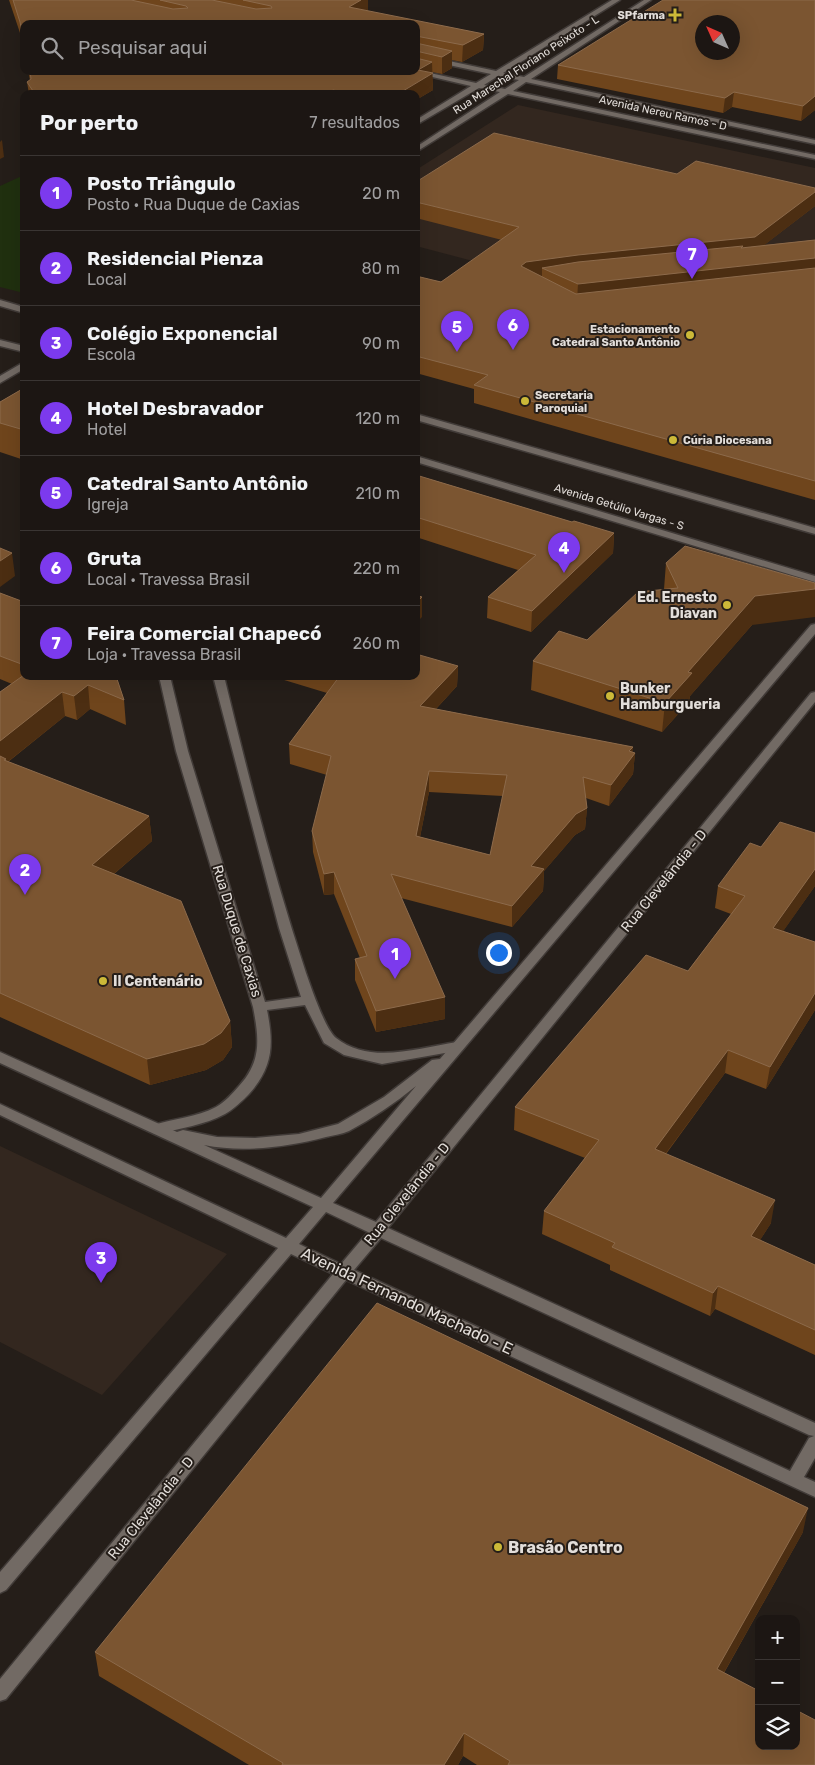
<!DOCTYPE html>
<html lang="pt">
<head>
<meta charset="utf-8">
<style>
	body { margin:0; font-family:Rubik,sans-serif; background:#292321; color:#f1f3f6 }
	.controls { position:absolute; right:15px; bottom:15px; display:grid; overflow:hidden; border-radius:10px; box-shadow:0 5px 20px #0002 }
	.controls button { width:45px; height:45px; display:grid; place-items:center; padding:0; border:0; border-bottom:1px solid #3a3533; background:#1c1613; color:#f1f3f6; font:25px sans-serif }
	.compass { position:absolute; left:695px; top:15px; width:45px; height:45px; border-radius:50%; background:#1c1613; box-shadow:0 5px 20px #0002; rotate:315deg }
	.you { position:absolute; left:498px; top:952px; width:18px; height:18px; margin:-12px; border:4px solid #fff; border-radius:50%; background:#1a73e8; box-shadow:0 0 0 8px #1a73e833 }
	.badge { display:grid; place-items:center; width:32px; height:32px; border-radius:50%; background:#7c3aed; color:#fff; font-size:16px; font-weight:700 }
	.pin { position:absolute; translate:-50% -41px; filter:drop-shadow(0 1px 2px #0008) }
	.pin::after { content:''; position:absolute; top:26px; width:18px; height:15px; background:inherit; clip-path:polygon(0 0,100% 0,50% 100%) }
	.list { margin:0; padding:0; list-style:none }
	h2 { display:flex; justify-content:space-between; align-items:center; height:65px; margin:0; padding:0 20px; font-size:21px }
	h2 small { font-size:16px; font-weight:400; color:#a09fa0 }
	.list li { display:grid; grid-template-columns:32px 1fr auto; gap:15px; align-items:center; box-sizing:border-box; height:75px; padding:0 20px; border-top:1px solid #3a3533 }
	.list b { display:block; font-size:19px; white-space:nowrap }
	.list p { margin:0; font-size:16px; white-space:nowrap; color:#a09fa0 }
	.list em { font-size:16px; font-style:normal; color:#a09fa0 }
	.icon { flex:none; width:28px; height:28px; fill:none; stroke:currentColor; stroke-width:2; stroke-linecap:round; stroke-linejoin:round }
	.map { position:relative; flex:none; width:815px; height:1765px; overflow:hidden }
	.search { position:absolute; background:#1c1613; box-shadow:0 5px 20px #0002; left:20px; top:20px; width:400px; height:55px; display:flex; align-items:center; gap:12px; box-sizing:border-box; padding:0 18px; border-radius:10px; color:#a09fa0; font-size:19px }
	.panel { position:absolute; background:#1c1613; box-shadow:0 5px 20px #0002; left:20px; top:90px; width:400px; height:590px; border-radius:10px }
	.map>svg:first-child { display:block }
</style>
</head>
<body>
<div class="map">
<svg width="815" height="1765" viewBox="0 0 815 1765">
	<rect width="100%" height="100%" fill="#251e19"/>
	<path fill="#33271f" d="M518,105l297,63v76l-304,27 -95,-25v-76z
		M0,1146l227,108 -125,141 -102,-53z"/>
	<path fill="#20300f" d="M24,175v118l-24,-6v-101z"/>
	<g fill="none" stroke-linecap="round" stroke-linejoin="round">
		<defs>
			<path id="street" d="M159,676h11l18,75 77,251 36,-5 -22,-69 -66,-252h11c24,100 50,200 82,297 5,14 19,56 30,65 34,27 82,10 121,4l5,2 2,3 -2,3 -80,14 -38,-9 -20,-12 -19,-38 -38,5c7,35 6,57 -18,84 -7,7 -15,15 -24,20 -20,11 -45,14 -67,20l-5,-1 -2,-4 2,-4c20,-6 44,-8 63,-18 9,-5 16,-13 23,-21 23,-25 20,-48 14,-79l-77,-256z"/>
			<path id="secondary" d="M612,0h8l-117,73 21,4 120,-77h7l-120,79 284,61v4l-289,-62 -13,9 302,64v4l-307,-65 -92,58v-5l84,-55 -21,-4 -63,37v-5l55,-34 -64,-15 9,-1 60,13 15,-9 -75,-16v-4l80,17zM498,76l21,4 -14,9 -21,-4z
				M0,300l24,7v6l-24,-7z
				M0,340l24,6v6l-24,-6z
				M24,362v7l-24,14v-7z
				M416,414l399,114v6l-399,-114z
				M416,456l399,120v6l-399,-120z
				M815,624v10l-482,569 43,19 435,-529 4,-1v10l-427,526 427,195v35l-11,19 11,5v15l-469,-217 -340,419 -6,2v-22l333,-405 -42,-20 -285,336 -6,3v-21l278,-324 -278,-133v-11l286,134 27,-31 -313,-144v-11l177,80 6,-2 34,7 38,1 44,-4 39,-10 46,-27 48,-37 8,-1 371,-434zM416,1086l-95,112 -117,-53c40,8 83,2 122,-8 8,-2 16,-3 23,-6 24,-13 46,-28 67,-45zM326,1212l42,20 -27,32 -42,-20zM381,1238l428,197 5,1 -5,2 -19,33 -436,-201z"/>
		</defs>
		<use href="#street" stroke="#413b38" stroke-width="3"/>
		<use href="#secondary" stroke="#413b38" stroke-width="3"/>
		<use href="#street" fill="#726a64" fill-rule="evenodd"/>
		<use href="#secondary" fill="#726a64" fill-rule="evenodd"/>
	</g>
	<path fill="#6f451c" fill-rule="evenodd" d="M9,0h359v11l116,23 -1,16 -21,12 -10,-2v8l-10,6 -10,-2 1,18 -17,10v-6h-387l-2,-12 3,-2 -2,-9h388v-47h-392v26l-2,-11z
		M815,0v110l-14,11 -69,-14 -9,6 -166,-34 1,-14z
		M677,174l138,14v18l-51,39 51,-5v260l-341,-97v-14l-58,-16v-97l25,6 61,-42 -86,-22v-36z
		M24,388v72l-24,-8v-50z
		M416,475l156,47 42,11 -1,20 -82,79 -44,-14 1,-21 30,-27 -102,-33z
		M666,563l86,62 -62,71 -1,6 -27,30 -131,-42 2,-29 54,-21 77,-51z
		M0,593l24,9v74h92l8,24 2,25 -36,-16 -13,11 -12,-4 -57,46 141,54 3,25 -38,33 116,147 2,26 -9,13 -17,10 -56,15 -150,-68v-325l12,-8 -12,-5z
		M458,666l-1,20 -21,23 197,38 -1,5 3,1 -2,21 -24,32 -23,-8 1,10 -2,21 -10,6 -31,36 -1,20 -31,36 -111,-29 44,121 -69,13 -21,-52v-21l5,-1 -26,-64 -10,1 -11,-43 -1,-21 15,-56 -37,-11 -1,-20 38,-51 -56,-17h145zM429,792l74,4 -13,59 -70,-18z
		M815,833v53l-32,45 32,11v68l-49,79 -41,-16 -59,81 105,69 -11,17 55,25v90l-100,-46 -5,7 -100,-46v-5l-68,-31 2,-23 41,-53 -71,-28 1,-23 173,-136 43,-57 -16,-6 3,-22 43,-39z
		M803,1532l-79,141 91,92h-338l-14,-9 -5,9h-209l-150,-89 -4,-24z"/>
	<path fill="#4c2e12" d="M361,0h7v12l-19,-5z
		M484,34l-1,16 -21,12 1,-17z
		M452,51v17l-10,6v-17z
		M432,62l1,28 -17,10v-6h-18l20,-24z
		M333,90v4h-6z
		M734,92l-2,15 -9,6 2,-15z
		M815,96v14l-14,11 2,-15z
		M2,140l2,17 -4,2v-17z
		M815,192v14l-61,47 -212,15v8l-16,2 -5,-12 5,-4z
		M815,258v16l-238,27 1,-17z
		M614,533l-1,20 -82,79 1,-21z
		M12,553l3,23 -15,11v-26z
		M815,589v28l-63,8 -62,71 -1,6 -27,30 3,-29 23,-31 67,-76z
		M422,597v20l-6,6v-20z
		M458,666l-1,20 -37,40v-20z
		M88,685l2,24 -13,11 -3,-24z
		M62,692l3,24 -65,52v-27z
		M633,747l-1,10 3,-4 -2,21 -24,32 2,-21 18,-34z
		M429,771v21l-13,65v-21z
		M587,808l-2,21 -10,6 -31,36 -1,20 -31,36v-21l19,-40 45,-52z
		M149,816l3,25 -57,49 -3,-25z
		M815,869v17l-45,64 3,-22z
		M334,872v22l-10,1v-21z
		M815,993v17l-49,79 4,-22z
		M445,997v22l-69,13v-21z
		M230,1021l2,26 -9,13 -17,10 -56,15 -3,-26z
		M728,1050l-3,23 -73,99 3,-23z
		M775,1200l-4,23 -23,36 3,-23z
		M718,1286l-3,23 -5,7 3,-23z
		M808,1508l-5,24 -90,160 4,-23z
		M464,1733l-1,23 -5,9h-14z"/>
	<path fill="#7b5531" stroke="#8c6a4b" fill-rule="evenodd" d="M13,0h118l42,9 15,-1 -2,-2 -26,-6h52l44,9 16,-1 -1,-2 -28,-6h118l-12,7 135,27 -21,11 -47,-9v-12h-392v18l-4,-20z
		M663,0h152v96l-12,10 -69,-14 -9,6 -167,-33zM702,22h30v30h-30z
		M416,43l36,8 -10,6 -26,-6z
		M416,58l16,4 -14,8 15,3 -35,21h-47l-18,-4 -6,4h-292l-8,-12 4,-3 -1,-8h386z
		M494,133l183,41 19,-13 119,27v4l-60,45 -177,18 -52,7 -5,4 55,28 239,-26v213l-341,-96 14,-10 -72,-19v-80l25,6 78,-55 -103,-25v-20z
		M815,240v18l-237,26 -36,-16 36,-6 165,-16 -2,2z
		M24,388v42l-24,-7v-21z
		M416,475l156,47 2,-1 40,12 -82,78 -44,-14 48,-42 -120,-38z
		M685,546l130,37v6l-60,7 -67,76 4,1 -27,30 -132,-42 26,-30 28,9 51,-48 40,-4 -12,-25z
		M0,548l12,5 -12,8z
		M0,593l24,9v63l-24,-9z
		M416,595l6,2 -6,6z
		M416,654l42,12 -38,40 213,41 -4,4 6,2 -24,32 -28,-8 4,31 -11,6 -45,52 13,3 -32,37 -121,-32 54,123 -69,14 -21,-52 12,-3 -33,-84 -10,2 -12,-43 19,-75 -42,-12 50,-67 -2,-1h79zM429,771l78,4 -17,80 -74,-19z
		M24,675v1h92l8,24 -36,-15 -14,11 -12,-4 -62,49v-49z
		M0,756l6,3 -2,1 145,56 -57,49 89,36 49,120 -9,12 -17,11 -57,15 -147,-66z
		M780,822l35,11v36l-42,59 42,14v51l-45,74 -42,-17 -73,99 120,51 -24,36 64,29v65l-97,-44 -5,7 -101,-46 3,-4 -71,-32 55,-71 -84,-33 131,-152 42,16 57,-75 -27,-10 32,-43 11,4z
		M377,1303l431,205 -91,161 42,22v55h37v-36l19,10v45h-307l2,-4 -46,-28 -20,32h-162l1,-2 -188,-111z"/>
	<g fill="#ccb938" stroke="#251e19" stroke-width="2">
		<path d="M672.5 7.5h5v5h5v5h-5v5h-5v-5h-5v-5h5z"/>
		<circle cx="690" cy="335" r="5"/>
		<circle cx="525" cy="401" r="5"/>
		<circle cx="673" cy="440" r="5"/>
		<circle cx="727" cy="605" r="5"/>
		<circle cx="610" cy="696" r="5"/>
		<circle cx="103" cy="981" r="5"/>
		<circle cx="498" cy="1547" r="5"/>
	</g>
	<g text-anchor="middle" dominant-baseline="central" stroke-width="4" stroke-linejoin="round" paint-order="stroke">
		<g font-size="11" font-weight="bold" fill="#e3deda" stroke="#251e19" text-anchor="end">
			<text x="665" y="15">SPfarma</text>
			<text x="680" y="329">Estacionamento<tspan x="680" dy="13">Catedral Santo Antônio</tspan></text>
			<text x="535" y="395" text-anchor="start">Secretaria<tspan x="535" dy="13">Paroquial</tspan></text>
			<text x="683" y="440" text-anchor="start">Cúria Diocesana</text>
		</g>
		<g font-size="11" fill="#e3deda" stroke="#251e19">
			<text transform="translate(526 65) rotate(-33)">Rua Marechal Floriano Peixoto - L</text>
			<text transform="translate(663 113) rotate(12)">Avenida Nereu Ramos - D</text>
			<text transform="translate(619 507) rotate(17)">Avenida Getúlio Vargas - S</text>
		</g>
		<g font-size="14" font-weight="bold" fill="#e3deda" stroke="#251e19" text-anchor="start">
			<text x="717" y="597" text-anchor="end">Ed. Ernesto<tspan x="717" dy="16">Diavan</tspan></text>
			<text x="620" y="688">Bunker<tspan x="620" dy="16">Hamburgueria</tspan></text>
			<text x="113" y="981">Il Centenário</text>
		</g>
		<g font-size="14" fill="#e3deda" stroke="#251e19">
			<text transform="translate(664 881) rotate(-51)">Rua Clevelândia - D</text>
			<text transform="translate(237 931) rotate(73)">Rua Duque de Caxias</text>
			<text transform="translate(407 1194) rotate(-51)">Rua Clevelândia - D</text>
			<text transform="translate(151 1508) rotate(-51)">Rua Clevelândia - D</text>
		</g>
		<g font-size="16" fill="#e3deda" stroke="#251e19">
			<text transform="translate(407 1301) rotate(25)">Avenida Fernando Machado - E</text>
		</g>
		<g font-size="16" font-weight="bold" fill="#e3deda" stroke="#251e19" text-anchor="start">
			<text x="508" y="1547">Brasão Centro</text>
		</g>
	</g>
</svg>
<div class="controls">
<button>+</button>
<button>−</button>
<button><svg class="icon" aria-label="layers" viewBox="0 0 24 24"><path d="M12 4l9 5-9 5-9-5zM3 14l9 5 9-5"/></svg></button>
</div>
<svg class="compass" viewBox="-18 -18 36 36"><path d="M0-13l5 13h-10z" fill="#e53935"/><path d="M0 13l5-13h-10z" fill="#a09fa0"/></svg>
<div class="you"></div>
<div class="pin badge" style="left:395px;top:979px">1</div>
<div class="pin badge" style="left:25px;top:895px">2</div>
<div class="pin badge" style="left:101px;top:1283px">3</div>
<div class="pin badge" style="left:564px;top:573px">4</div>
<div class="pin badge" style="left:457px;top:352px">5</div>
<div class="pin badge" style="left:513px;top:350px">6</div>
<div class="pin badge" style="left:692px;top:279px">7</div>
<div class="search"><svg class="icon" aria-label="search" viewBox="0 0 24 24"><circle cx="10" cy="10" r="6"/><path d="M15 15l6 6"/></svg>Pesquisar aqui</div>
<section class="panel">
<h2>Por perto<small>7 resultados</small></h2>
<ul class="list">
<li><span class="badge">1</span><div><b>Posto Triângulo</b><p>Posto · Rua Duque de Caxias</p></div><em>20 m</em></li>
<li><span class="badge">2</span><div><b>Residencial Pienza</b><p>Local</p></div><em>80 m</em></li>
<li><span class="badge">3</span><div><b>Colégio Exponencial</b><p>Escola</p></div><em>90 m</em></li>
<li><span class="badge">4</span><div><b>Hotel Desbravador</b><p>Hotel</p></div><em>120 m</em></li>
<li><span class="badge">5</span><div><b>Catedral Santo Antônio</b><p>Igreja</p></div><em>210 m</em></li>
<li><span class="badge">6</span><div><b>Gruta</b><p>Local · Travessa Brasil</p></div><em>220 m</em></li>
<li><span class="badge">7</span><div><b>Feira Comercial Chapecó</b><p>Loja · Travessa Brasil</p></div><em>260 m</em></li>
</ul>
</section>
</div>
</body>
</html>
